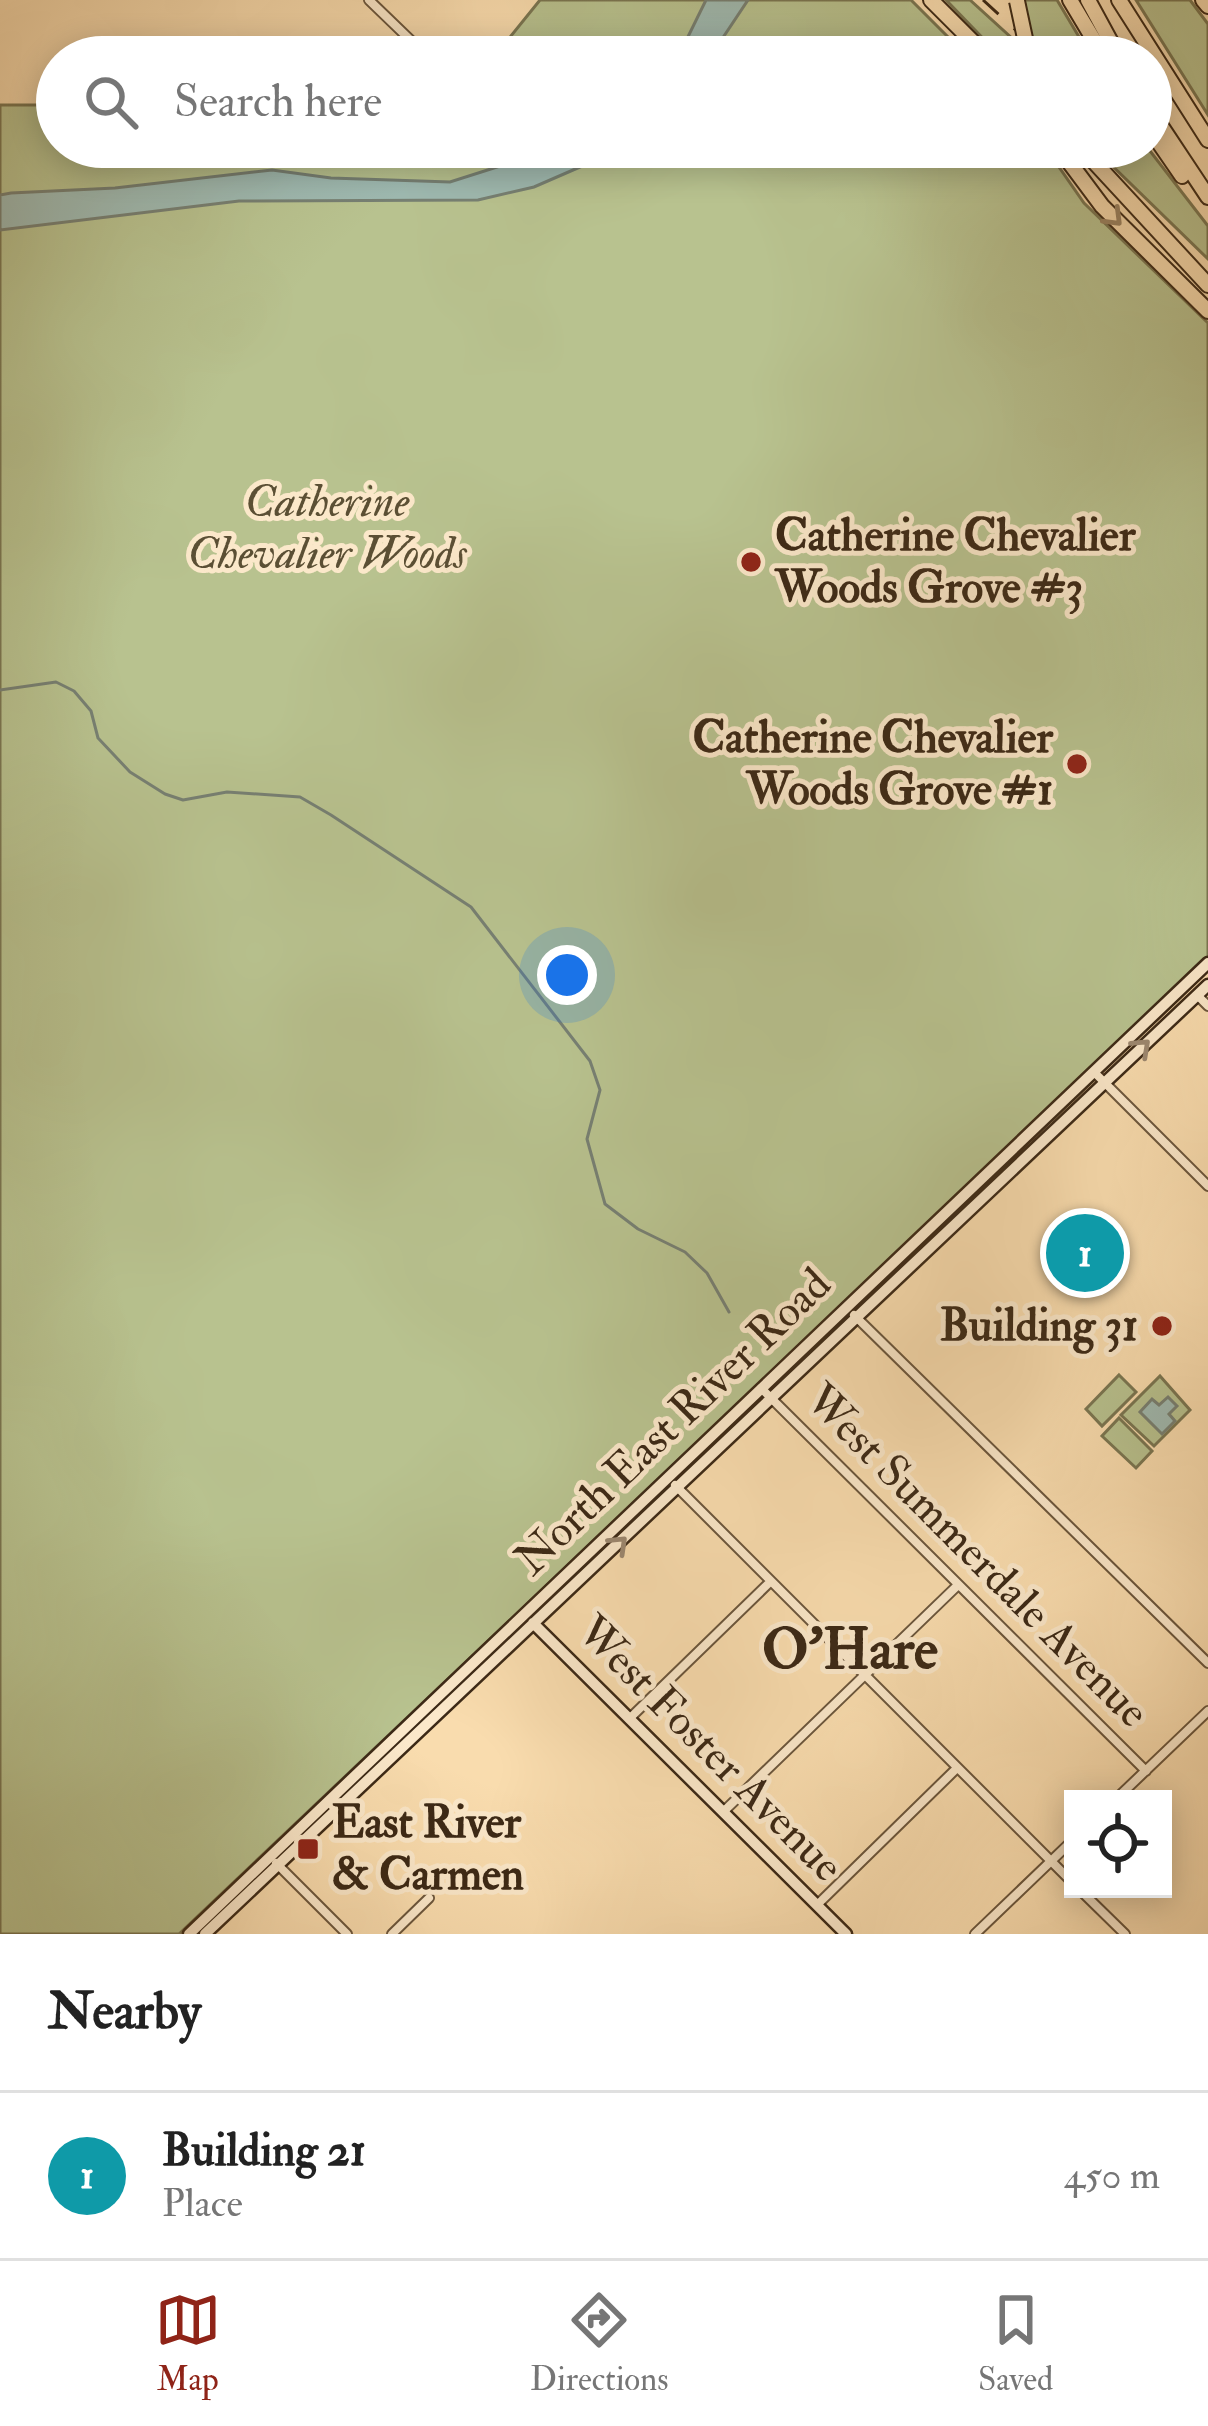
<!DOCTYPE html>
<html lang="en">
<head>
<meta charset="utf-8">
<style>
	body { margin:0; font-family:"IM FELL Double Pica",serif; background:#f6f6f6; color:#222 }
	.controls { position:absolute; right:36px; bottom:36px; display:grid; overflow:hidden; border-radius:0px; box-shadow:0 6px 30px #0003 }
	.controls button { width:108px; height:108px; display:grid; place-items:center; padding:0; border:0; border-bottom:3px solid #e0e0e0; background:#fff; color:#222; font:60px sans-serif }
	.you { position:absolute; left:567px; top:975px; width:42px; height:42px; margin:-30px; border:9px solid #fff; border-radius:50%; background:#1a73e8; box-shadow:0 0 0 18px #1a73e833 }
	.badge { display:grid; place-items:center; width:78px; height:78px; border-radius:50%; background:#8f2418; color:#fff; font-size:39px; font-weight:700 }
	.pin { position:absolute; translate:-50% -50%; border:6px solid #fff; box-shadow:0 3px 12px #0006 }
	.list { margin:0; padding:0; list-style:none }
	h2 { display:flex; justify-content:space-between; align-items:center; height:156px; margin:0; padding:0 48px; font-size:51px }
	h2 small { font-size:39px; font-weight:400; color:#767676 }
	.list li { display:grid; grid-template-columns:78px 1fr auto; gap:36px; align-items:center; box-sizing:border-box; height:168px; padding:0 48px; border-top:3px solid #e0e0e0 }
	.list b { display:block; font-size:45px; white-space:nowrap }
	.list p { margin:0; font-size:39px; white-space:nowrap; color:#767676 }
	.list em { font-size:39px; font-style:normal; color:#767676 }
	.icon { flex:none; width:66px; height:66px; fill:none; stroke:currentColor; stroke-width:2; stroke-linecap:round; stroke-linejoin:round }
	.map { position:relative; flex:none; width:1208px; height:1934px; overflow:hidden }
	.search { position:absolute; background:#fff; box-shadow:0 6px 30px #0003; left:36px; right:36px; top:36px; height:132px; display:flex; align-items:center; gap:30px; box-sizing:border-box; padding:0 42px; border-radius:66px; color:#767676; font-size:45px }
	.sheet { height:324px; background:#fff }
	nav { display:flex; justify-content:space-around; align-items:center; box-sizing:border-box; height:168px; border-top:3px solid #e0e0e0; background:#fff; font-size:33px; color:#767676 }
	nav a { display:grid; justify-items:center; gap:6px }
	nav .on { color:#8f2418 }
	.map>svg:first-child { display:block }
</style>
</head>
<body>
<div class="map">
<svg width="1208" height="1934" viewBox="0 0 1208 1934">
	<rect width="100%" height="100%" fill="#f9dcae"/>
	<filter id="stains"><feTurbulence type="fractalNoise" baseFrequency=".00167" numOctaves="4"/><feColorMatrix values="0 0 0 0 .2 0 0 0 0 .09 0 0 0 0 .02 0 0 0 .5 -.17"/></filter>
	<radialGradient id="worn" r=".72"><stop offset=".6" stop-color="#630" stop-opacity="0"/><stop offset="1" stop-color="#630" stop-opacity=".3"/></radialGradient>
	<path fill="#b8c28f" stroke="#7a7652" stroke-width="3" d="M540,0h371l57,57h-474z
		M946,0h24l45,41 2,16h-16z
		M1024,0h33l34,57h-41l-19,-17z
		M1136,0h54l18,24v91z
		M0,105h57v42h988l39,56 124,120v635l-1029,976h-179z
		M1093,147h38l5,5 11,-5 61,79v33z
		M1119,1375l17,17 -34,34 -16,-17z
		M1160,1376l30,34 -36,36 -33,-31z
		M1119,1418l33,33 -16,17 -34,-32z"/>
	<path fill="#9fbab1" stroke="#778073" stroke-width="3" d="M706,0h42l-38,57h-32z
		M560,147h66l-92,40 -56,13 -239,1 -239,29v-35l11,-2 104,-5 157,-18 59,8 119,4z
		M1168,1397l9,9 -8,8 6,7 -13,13 -22,-22 12,-13 7,6z"/>
	<g fill="none" stroke-linecap="round" stroke-linejoin="round">
		<path stroke="#778073" stroke-width="3" d="M0,690l56,-8 18,9 17,20 7,27 32,34 35,22 18,6 44,-8 73,5 31,18 140,92 119,154 10,29 -13,49 18,65 33,25 47,23 22,21 22,39"/>
		<defs>
			<path id="street" d="M369,0l59,57
				M1197,995l11,11
				M1095,1073l113,113
				M854,1315l354,348
				M761,1388l385,383
				M675,1485l398,398
				M629,1719l141,-137
				M1116,1799l92,-88
				M723,1812l235,-227
				M276,1863l71,71
				M1079,1889l46,45
				M817,1905l140,-137
				M392,1934l37,-36
				M975,1934l98,-94"/>
			<path id="secondary" d="M533,1623l313,311
				M189,1934l1019,-971
				M205,1934l1003,-949"/>
			<path id="highway" d="M931,0l57,57
				M1070,0l34,57
				M1088,0l31,57
				M1119,0l89,140
				M1203,0l5,6
				M1151,111l57,86
				M1151,131l31,45
				M1058,147l44,59 106,105
				M1085,152l123,133"/>
		</defs>
		<use href="#street" stroke="#6b563c" stroke-width="12"/>
		<use href="#secondary" stroke="#3c2916" stroke-width="15"/>
		<use href="#highway" stroke="#3c2916" stroke-width="18"/>
		<use href="#street" stroke="#fbe8ca" stroke-width="8"/>
		<use href="#secondary" stroke="#fbe8ca" stroke-width="10"/>
		<use href="#highway" stroke="#f9dcae" stroke-width="14"/>
		<path stroke="#3c2916" stroke-width="3" stroke-dasharray="21 21" stroke-linecap="butt" d="M983,0l62,57
			M1135,147l3,3"/>
		<defs>
			<path id="highway-bridge" d="M1017,1l12,56"/>
		</defs>
		<use href="#highway-bridge" stroke="#3c2916" stroke-width="18" stroke-linecap="butt"/>
		<use href="#highway-bridge" stroke="#f9dcae" stroke-width="14"/>
	</g>
	<defs><path id="oneway-chevron" d="M-2-3.5L2.5 0L-2 3.5" fill="none" stroke-width="1.6" stroke-linecap="round" stroke-linejoin="round" transform="scale(3)"/></defs>
	<use stroke="#9a8262" href="#oneway-chevron" transform="translate(1114 218) rotate(45)"/>
	<g stroke="#9c8870">
		<use href="#oneway-chevron" transform="translate(1142 1047) rotate(-43)"/>
		<use href="#oneway-chevron" transform="translate(619 1544) rotate(-44)"/>
	</g>
	<g fill="#8f2418" stroke="#fbe8ca" stroke-width="4.5">
		<circle cx="751" cy="562" r="12"/>
		<circle cx="1077" cy="764" r="12"/>
		<circle cx="1162" cy="1326" r="12"/>
		<rect x="296" y="1837" width="24" height="24" rx="6"/>
	</g>
	<g text-anchor="middle" dominant-baseline="central" stroke-width="10" stroke-linejoin="round" paint-order="stroke">
		<g font-size="45" font-style="italic" fill="#5b4f34" stroke="#fbe8ca">
			<text x="327" y="502">Catherine<tspan x="327" dy="52">Chevalier Woods</tspan></text>
		</g>
		<g font-size="45" font-weight="bold" fill="#3c2916" stroke="#fbe8ca" text-anchor="start">
			<text x="775" y="536">Catherine Chevalier<tspan x="775" dy="52">Woods Grove #3</tspan></text>
			<text x="1053" y="738" text-anchor="end">Catherine Chevalier<tspan x="1053" dy="52">Woods Grove #1</tspan></text>
			<text x="1138" y="1326" text-anchor="end">Building 31</text>
			<text x="332" y="1823">East River<tspan x="332" dy="52">&amp; Carmen</tspan></text>
		</g>
		<g font-size="45" fill="#3c2916" stroke="#fbe8ca">
			<text transform="translate(673 1422) rotate(-44)">North East River Road</text>
			<text transform="translate(977 1556) rotate(45)">West Summerdale Avenue</text>
			<text transform="translate(710 1749) rotate(45)">West Foster Avenue</text>
		</g>
		<g font-size="57" font-weight="bold" fill="#3c2916" stroke="#fbe8ca">
			<text x="850" y="1650">O'Hare</text>
		</g>
	</g>
	<rect width="100%" height="100%" filter="url(#stains)"/>
	<rect width="100%" height="100%" fill="url(#worn)"/>
</svg>
<div class="controls">
<button><svg class="icon" aria-label="locate" viewBox="0 0 24 24"><circle cx="12" cy="12" r="6"/><path d="M12 2v4M12 18v4M2 12h4M18 12h4"/></svg></button>
</div>
<div class="you"></div>
<div class="pin badge" style="left:1085px;top:1253px;background:#0f9aa8">1</div>
<div class="search"><svg class="icon" aria-label="search" viewBox="0 0 24 24"><circle cx="10" cy="10" r="6"/><path d="M15 15l6 6"/></svg>Search here</div>
</div>
<section class="sheet">
<h2>Nearby<small></small></h2>
<ul class="list">
<li><span class="badge" style="background:#0f9aa8">1</span><div><b>Building 21</b><p>Place</p></div><em>450 m</em></li>
</ul>
</section>
<nav>
<a class="on"><svg class="icon" aria-label="map" viewBox="0 0 24 24"><path d="M3 6l6-2 6 2 6-2v14l-6 2-6-2-6 2zM9 4v14M15 6v14"/></svg>Map</a>
<a><svg class="icon" aria-label="directions" viewBox="0 0 24 24"><path d="M12 3l9 9-9 9-9-9zM9 14v-3h6M13 9l2 2-2 2"/></svg>Directions</a>
<a><svg class="icon" aria-label="saved" viewBox="0 0 24 24"><path d="M7 4h10v16l-5-4-5 4z"/></svg>Saved</a>
</nav>
</body>
</html>
